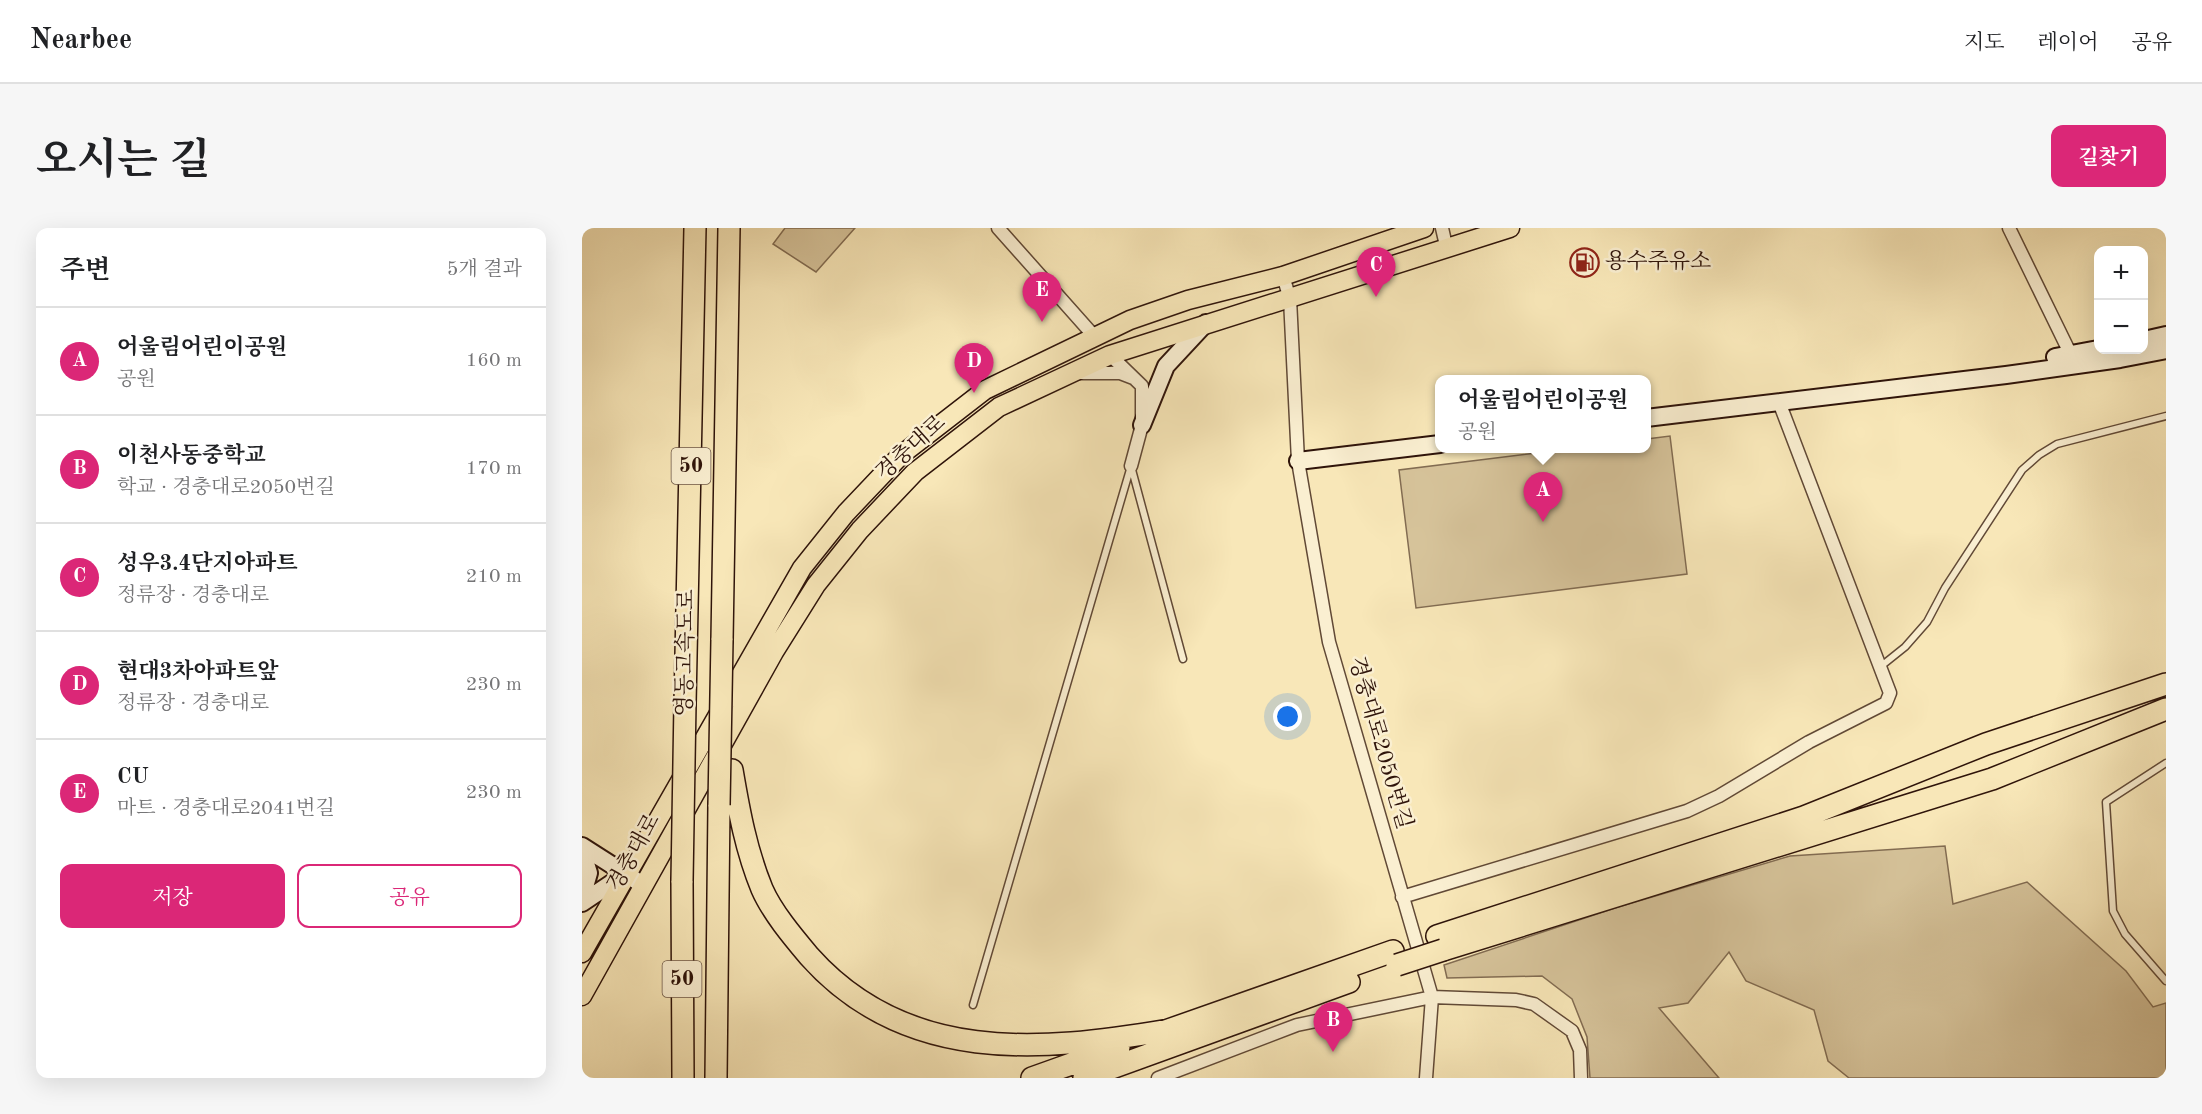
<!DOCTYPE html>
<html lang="ko">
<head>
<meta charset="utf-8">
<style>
	body { margin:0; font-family:"Old Standard TT","Noto Serif KR",serif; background:#f6f6f6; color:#202124 }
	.controls { position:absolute; right:18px; top:18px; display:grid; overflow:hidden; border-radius:12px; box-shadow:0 6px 24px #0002 }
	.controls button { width:54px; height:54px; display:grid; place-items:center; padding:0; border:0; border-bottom:2px solid #e0e0e0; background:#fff; color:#202124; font:30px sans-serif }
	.you { position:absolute; left:706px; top:489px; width:21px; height:21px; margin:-15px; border:4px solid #fff; border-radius:50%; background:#1a73e8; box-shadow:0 0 0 9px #1a73e833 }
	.badge { display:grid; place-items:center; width:39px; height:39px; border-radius:50%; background:#db2777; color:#fff; font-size:20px; font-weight:700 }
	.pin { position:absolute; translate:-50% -50px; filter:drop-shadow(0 2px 3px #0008) }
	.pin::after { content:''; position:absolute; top:32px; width:21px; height:18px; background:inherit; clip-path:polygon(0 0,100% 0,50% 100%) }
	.popup { position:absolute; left:853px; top:147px; width:216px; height:78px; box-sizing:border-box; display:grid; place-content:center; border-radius:12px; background:#fff; filter:drop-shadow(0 2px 4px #0005); font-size:20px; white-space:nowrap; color:#757577 }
	.popup b { font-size:22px; color:#202124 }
	.popup::after { content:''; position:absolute; left:50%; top:100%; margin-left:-12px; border:12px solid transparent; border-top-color:#fff }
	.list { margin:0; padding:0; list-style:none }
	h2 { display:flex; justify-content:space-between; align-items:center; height:78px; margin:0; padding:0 24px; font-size:26px }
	h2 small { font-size:20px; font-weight:400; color:#757577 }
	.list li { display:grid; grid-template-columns:39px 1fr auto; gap:18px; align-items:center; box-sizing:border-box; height:108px; padding:0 24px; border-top:2px solid #e0e0e0 }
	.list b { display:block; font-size:22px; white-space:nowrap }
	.list p { margin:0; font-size:20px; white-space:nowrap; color:#757577 }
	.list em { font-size:20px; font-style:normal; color:#757577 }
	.actions { display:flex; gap:12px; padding:18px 24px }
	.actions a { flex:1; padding:14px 0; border:2px solid #db2777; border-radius:12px; text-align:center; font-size:21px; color:#db2777 }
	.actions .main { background:#db2777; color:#fff }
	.map { position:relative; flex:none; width:1584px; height:850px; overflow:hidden; border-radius:12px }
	header { display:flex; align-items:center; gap:36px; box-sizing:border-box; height:84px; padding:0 30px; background:#fff; border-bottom:2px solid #e0e0e0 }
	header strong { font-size:28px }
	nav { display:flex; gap:33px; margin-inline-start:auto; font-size:21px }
	.intro { display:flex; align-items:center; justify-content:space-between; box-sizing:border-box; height:144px; padding:0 36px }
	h1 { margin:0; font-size:42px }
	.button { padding:15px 27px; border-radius:12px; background:#db2777; color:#fff; font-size:21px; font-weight:700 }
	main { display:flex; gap:36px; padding:0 36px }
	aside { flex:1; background:#fff; border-radius:12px; box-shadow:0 6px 24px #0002 }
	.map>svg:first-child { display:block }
</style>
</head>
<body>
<header>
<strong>Nearbee</strong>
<nav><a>지도</a><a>레이어</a><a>공유</a></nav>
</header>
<div class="intro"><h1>오시는 길</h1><a class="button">길찾기</a></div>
<main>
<aside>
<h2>주변<small>5개 결과</small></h2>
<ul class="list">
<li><span class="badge">A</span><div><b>어울림어린이공원</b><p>공원</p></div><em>160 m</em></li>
<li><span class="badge">B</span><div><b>이천사동중학교</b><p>학교 · 경충대로2050번길</p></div><em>170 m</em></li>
<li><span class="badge">C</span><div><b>성우3.4단지아파트</b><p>정류장 · 경충대로</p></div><em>210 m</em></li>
<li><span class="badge">D</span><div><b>현대3차아파트앞</b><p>정류장 · 경충대로</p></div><em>230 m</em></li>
<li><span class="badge">E</span><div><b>CU</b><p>마트 · 경충대로2041번길</p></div><em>230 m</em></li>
</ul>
<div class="actions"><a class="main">저장</a><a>공유</a></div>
</aside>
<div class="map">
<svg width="1584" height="850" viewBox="0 0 1584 850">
	<rect width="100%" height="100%" fill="#f8e7b8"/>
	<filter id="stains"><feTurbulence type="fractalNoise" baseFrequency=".00333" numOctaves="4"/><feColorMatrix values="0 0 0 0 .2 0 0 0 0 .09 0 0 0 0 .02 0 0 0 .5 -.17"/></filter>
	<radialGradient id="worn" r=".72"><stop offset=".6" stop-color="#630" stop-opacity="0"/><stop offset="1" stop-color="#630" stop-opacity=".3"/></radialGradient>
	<path fill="#d6c39a" stroke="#826c52" stroke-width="1.5" d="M203,0h70l-39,44 -43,-28z
		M1088,208l17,138 -271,34 -17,-138 169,-21 78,-1 1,-9z
		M1363,618l8,58 74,-22 99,89 27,36 13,-4v75h-317l-21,-17 -14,-51 -68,-29 -17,-29 -41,51 -29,5 60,70h-129l-3,-41 -15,-38 -30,-23 -95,2 -3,-13 171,-57 175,-52z"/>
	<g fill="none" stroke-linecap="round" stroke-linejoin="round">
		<defs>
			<path id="lane" d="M549,238l52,193
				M1298,439l25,-20 22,-25 18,-34 77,-118 17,-15 18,-11 109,-28
				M1584,535l-60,39 7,109 12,23 41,47
				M391,777l158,-539"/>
			<path id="street" d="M416,0l96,108
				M860,0l5,22
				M1427,0l62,127
				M701,48l7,23 8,162 31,181 103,355 -6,81
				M528,127l32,31v39l-11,41
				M491,145h47l13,5
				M820,669l285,-86 32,-15 90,-54 77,-39 4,-10 -111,-291
				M576,850l139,-53 135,-28 84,3 18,4 38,27 8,19 1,28"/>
			<path id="secondary" d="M1562,112l22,-5
				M1473,129l43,-8
				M1064,190l360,-43 114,-16 46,-9
				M560,197l24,-59 40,-43
				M716,233l142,-17
				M0,618l61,39
				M0,623l7,22 -7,24
				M0,675l43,-29"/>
			<path id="primary" d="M0,725l220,-385 44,-55 55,-58 84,-65 145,-70 58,-20 95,-24 141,-48
				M0,768l192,-344 42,-67 44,-55 55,-58 84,-65 111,-52 400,-127"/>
			<path id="highway" d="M140,412l7,-412
				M103,475l10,-475
				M150,542c7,41 14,80 30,119 10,23 31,48 47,67 96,108 230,96 360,74
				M100,653l1,197
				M855,708l367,-119 182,-73 180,-60
				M861,722l549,-171 174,-70
				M575,806l236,-83
				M134,850l3,-273
				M450,850l87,-31
				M502,850l265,-96"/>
		</defs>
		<use href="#lane" stroke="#614936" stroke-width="9"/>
		<use href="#street" stroke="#614936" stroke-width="15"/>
		<use href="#secondary" stroke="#2f140a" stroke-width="20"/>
		<use href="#primary" stroke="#2f140a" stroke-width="21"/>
		<use href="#highway" stroke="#2f140a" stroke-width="24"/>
		<use href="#lane" stroke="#faefd1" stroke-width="6"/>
		<use href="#street" stroke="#faefd1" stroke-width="12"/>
		<use href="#secondary" stroke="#faefd1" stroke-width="16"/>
		<use href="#primary" stroke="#f8e7b8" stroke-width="18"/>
		<use href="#highway" stroke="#f8e7b8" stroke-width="21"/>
		<defs>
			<path id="highway-bridge" d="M137,577l3,-165
				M100,653l3,-178
				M815,737l46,-15"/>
		</defs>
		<use href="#highway-bridge" stroke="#2f140a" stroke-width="24" stroke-linecap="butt"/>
		<use href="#highway-bridge" stroke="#f8e7b8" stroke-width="21"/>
	</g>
	<defs>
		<symbol id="fuel-ring" viewBox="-11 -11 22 22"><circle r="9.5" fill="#faefd1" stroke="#8f2418" stroke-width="1.5"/><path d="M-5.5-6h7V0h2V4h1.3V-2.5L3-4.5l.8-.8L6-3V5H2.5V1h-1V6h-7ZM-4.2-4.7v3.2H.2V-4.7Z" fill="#8f2418"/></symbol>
	</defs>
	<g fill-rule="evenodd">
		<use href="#fuel-ring" x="986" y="18" width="33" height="33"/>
	</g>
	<g text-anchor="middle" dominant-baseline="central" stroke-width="5" stroke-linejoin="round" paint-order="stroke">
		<g fill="#faefd1" stroke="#6c5646" stroke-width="1.5">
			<rect x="89.5" y="220" width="39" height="36" rx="4.5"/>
			<rect x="80.5" y="733" width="39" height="36" rx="4.5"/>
		</g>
		<g font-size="21" font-weight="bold" fill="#2f140a">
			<text x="109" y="238">50</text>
			<text x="100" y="751">50</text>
		</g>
		<g font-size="22" fill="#2f140a" stroke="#faefd1" text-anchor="start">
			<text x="1023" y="34">용수주유소</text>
		</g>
		<g font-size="22" fill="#2f140a" stroke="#faefd1">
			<text transform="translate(329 220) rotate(-42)">경충대로</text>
			<text transform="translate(104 425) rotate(-89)">영동고속도로</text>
			<text transform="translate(798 515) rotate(74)">경충대로2050번길</text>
			<text transform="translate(52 625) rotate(-61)">경충대로</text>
		</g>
	</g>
	<rect width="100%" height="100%" filter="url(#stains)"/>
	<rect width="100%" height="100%" fill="url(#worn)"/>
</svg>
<div class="controls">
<button>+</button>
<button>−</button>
</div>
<div class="you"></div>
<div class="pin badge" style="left:961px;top:294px">A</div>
<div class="popup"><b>어울림어린이공원</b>공원</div>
<div class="pin badge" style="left:751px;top:824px">B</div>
<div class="pin badge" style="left:794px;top:69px">C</div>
<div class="pin badge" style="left:392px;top:165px">D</div>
<div class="pin badge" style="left:460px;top:94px">E</div>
</div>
</main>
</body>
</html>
